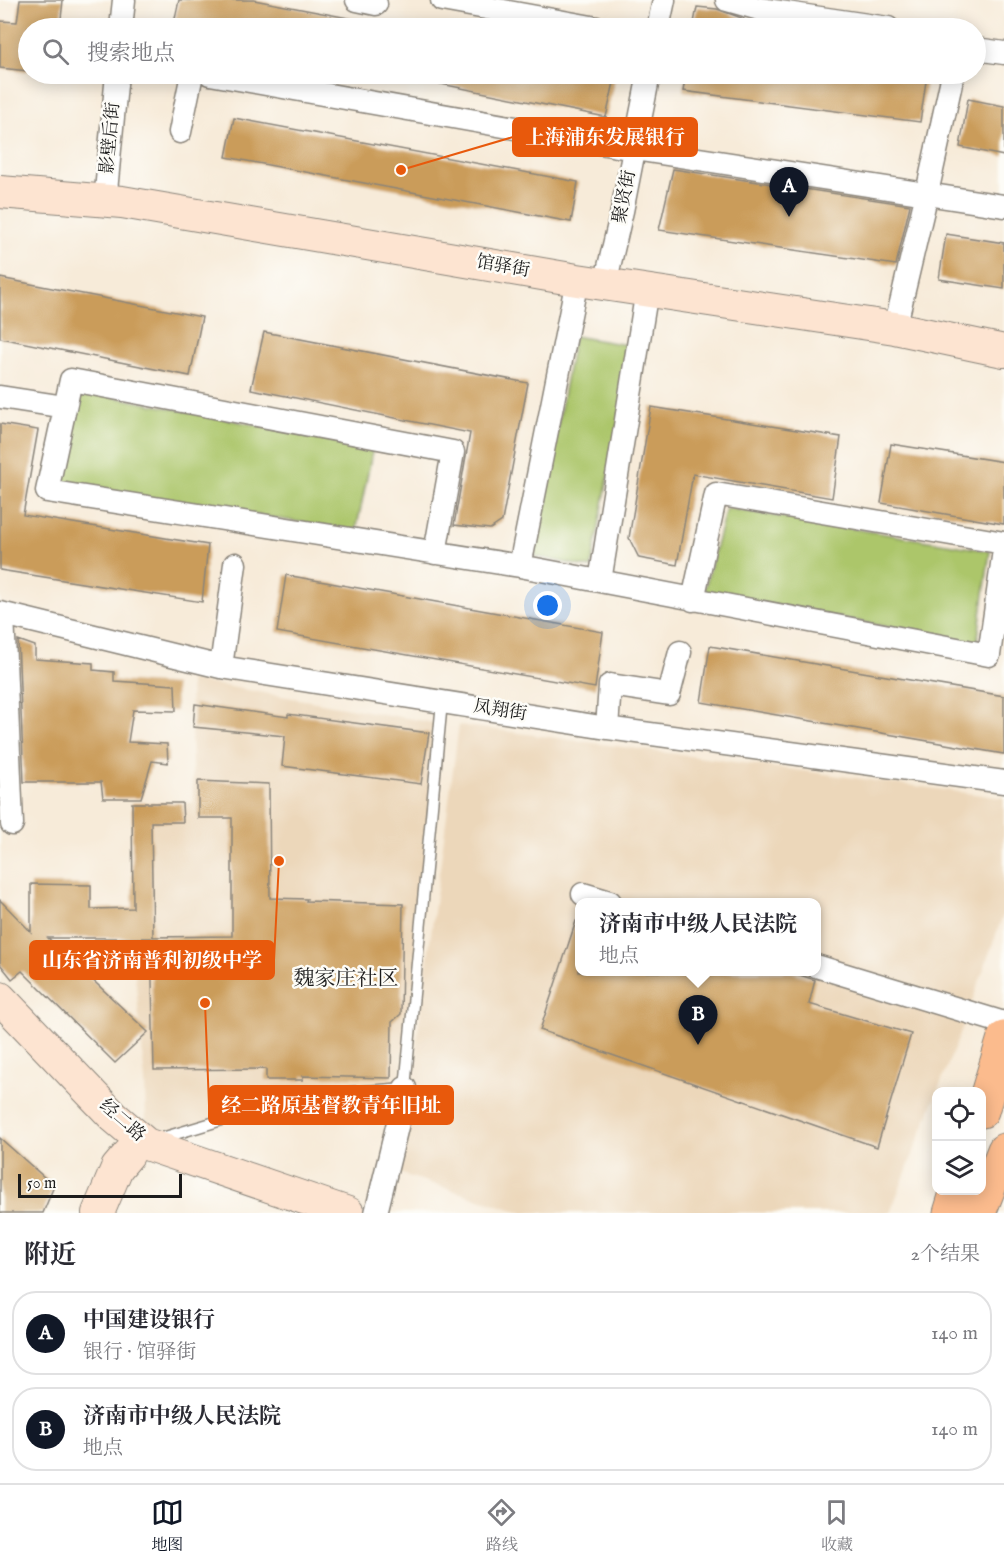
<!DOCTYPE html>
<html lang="zh">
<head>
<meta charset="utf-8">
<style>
	body { margin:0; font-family:"IM FELL English","Noto Serif SC",serif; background:#f2f2f3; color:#2b2b33 }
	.controls { position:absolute; right:18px; bottom:18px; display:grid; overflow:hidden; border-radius:12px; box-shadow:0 3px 15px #0003 }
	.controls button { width:54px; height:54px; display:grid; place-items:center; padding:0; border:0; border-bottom:2px solid #e1e1e2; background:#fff; color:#2b2b33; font:30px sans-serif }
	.scale { position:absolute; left:18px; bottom:15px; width:164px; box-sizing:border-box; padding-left:6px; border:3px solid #1c1c1c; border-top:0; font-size:16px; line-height:21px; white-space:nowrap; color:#1c1c1c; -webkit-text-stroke:4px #fdfcf7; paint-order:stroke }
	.you { position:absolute; left:548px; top:606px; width:21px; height:21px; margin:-15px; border:4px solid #fff; border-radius:50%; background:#1a73e8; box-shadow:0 0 0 9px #1a73e833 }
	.badge { display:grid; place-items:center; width:39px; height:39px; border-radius:50%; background:#111827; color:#fff; font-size:20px; font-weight:700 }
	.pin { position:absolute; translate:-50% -50px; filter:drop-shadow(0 2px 3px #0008) }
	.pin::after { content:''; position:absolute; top:32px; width:21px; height:18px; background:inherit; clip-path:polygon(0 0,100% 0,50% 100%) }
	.popup { position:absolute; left:575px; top:898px; width:246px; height:78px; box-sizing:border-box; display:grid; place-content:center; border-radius:12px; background:#fff; filter:drop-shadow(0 2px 4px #0005); font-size:20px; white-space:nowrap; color:#7c7c81 }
	.popup b { font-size:22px; color:#2b2b33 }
	.popup::after { content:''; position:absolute; left:50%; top:100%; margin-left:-12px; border:12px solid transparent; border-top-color:#fff }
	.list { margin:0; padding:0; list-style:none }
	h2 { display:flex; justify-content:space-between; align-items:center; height:78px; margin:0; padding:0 24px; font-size:26px }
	h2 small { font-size:20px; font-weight:400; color:#7c7c81 }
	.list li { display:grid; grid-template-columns:39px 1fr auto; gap:18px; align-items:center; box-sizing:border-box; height:84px; margin:0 12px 12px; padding:0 12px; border:2px solid #e1e1e2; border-radius:24px }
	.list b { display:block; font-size:22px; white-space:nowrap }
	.list p { margin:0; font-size:20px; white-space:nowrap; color:#7c7c81 }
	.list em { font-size:20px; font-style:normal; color:#7c7c81 }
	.icon { flex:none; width:33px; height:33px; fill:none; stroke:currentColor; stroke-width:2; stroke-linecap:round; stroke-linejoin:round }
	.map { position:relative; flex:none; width:1004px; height:1213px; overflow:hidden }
	.search { position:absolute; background:#fff; box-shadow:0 3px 15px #0003; left:18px; right:18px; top:18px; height:66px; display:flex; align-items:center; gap:15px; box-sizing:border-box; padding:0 21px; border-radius:33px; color:#7c7c81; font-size:22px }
	.sheet { height:270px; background:#fff }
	nav { display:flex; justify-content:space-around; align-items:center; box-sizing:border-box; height:84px; border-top:2px solid #e1e1e2; background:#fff; font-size:16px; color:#7c7c81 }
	nav a { display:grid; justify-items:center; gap:3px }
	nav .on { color:#111827 }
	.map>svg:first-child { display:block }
</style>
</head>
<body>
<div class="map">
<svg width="1004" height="1213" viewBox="0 0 1004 1213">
	<rect width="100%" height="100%" fill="#fdfcf7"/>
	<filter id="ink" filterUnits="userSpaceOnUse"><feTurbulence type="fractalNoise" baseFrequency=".0167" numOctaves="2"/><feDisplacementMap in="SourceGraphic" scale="12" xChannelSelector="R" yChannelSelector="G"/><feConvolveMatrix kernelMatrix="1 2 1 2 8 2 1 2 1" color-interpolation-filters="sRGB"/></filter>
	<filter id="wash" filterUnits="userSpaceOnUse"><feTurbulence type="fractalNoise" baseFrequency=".008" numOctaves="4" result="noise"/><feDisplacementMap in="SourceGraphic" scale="24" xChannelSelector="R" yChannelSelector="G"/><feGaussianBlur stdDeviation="1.35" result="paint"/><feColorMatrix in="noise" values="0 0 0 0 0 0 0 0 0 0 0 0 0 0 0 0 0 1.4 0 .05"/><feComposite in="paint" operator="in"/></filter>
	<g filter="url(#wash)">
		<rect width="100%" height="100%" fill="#f7ebd9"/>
		<path fill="#ecd7ba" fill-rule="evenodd" d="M190,680l250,44 -35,364 -97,8 -141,39 -21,-10 -1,-45 -13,-138v-139h61z
			M459,725l545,73v114l-36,101 -78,200h-367l-124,-40zM580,902h236v70h-236z"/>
		<path fill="#acc66b" stroke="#647144" stroke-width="1.5" d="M574,336l59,10 -42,222 -57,-12z
			M78,390l295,58 -17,83 -299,-47z
			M726,508l264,43 -13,93 -273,-52z"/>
		<g id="blocks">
			<path fill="#ca9c5a" d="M20,0h43l-3,28h-32v43l-28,-3v-47l17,1z
				M179,0h75l105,20 -1,8h-185z
				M697,7l20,2 27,10 -1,9h-50z
				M432,74h184l-10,43 -175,-35z
				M686,74h241l-7,48 -237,-31z
				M968,99l36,7v50l-44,-9z
				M234,118l344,64 -7,40 -345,-65z
				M673,169l237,36 -14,60 -237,-35z
				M946,234l58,9v46l-65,-10z
				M0,278l202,39 -12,59 -190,-38z
				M264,332l264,51 -26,138 -12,8 -36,-4 16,-92 -219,-44z
				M651,407l190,30 -9,61 -139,-24 -16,91 -38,-7 -10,-20z
				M0,424l38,6 -15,85 185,30 -6,57 -202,-32z
				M891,444l113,18v62l-123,-21z
				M286,575l317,57 -8,56 -318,-56z
				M18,640l17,6v13l58,4v7l21,2v9l61,4 1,26 -43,-1 -5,32 39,2 1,19 -16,-2 -11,37h-38l-2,-16h-77z
				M710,646l294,50v58l-303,-52z
				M195,704l93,13v-3l141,19 -8,51 -139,-18 3,-30 -92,-9z
				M198,781l71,3 1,114 37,1 -1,2 97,3 -2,110 -9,8 -1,56 -88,-2v4h-37v-11l-112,1 -3,-132h-103l100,94 -33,31 -93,-92 -10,8 -12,-15v-64l31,32v-48l60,1v24l42,-1 -1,-105h50l1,19h-32l2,115 79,-1v-118h-34z
				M576,921h3v51h212l24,8 -6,24 102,30 -34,113 -337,-117z
				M0,1138l54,48 -11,27h-43z"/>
		</g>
	</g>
	<g filter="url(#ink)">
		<use href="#blocks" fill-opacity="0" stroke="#8a847a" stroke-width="1.5"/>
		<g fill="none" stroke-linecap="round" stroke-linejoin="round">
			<defs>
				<path id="lane" d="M155,1140l147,-44 103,-8 37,-386"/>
				<path id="street" d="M357,0l19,4
					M442,0l155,28
					M727,0l32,9 129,19
					M121,28l3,-28
					M658,28l6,-28
					M976,49l28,4
					M210,74l424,75 370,57
					M180,132l12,-58
					M105,202l12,-128
					M605,284l17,-73 27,-137
					M895,328l32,-135 26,-119
					M0,397l65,10
					M435,553l18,-101 -382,-72 -24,111 473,75 469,89 15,-105
					M520,566l57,-286
					M600,581l47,-291
					M693,600l23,-106 288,49
					M0,613l221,54 386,61 397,54
					M0,615l3,-1 9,210
					M221,667l14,-103
					M607,728l3,-43 59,9 11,-42
					M583,894l27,8
					M816,966l188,57
					M376,1213l27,-111 2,-14"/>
				<path id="secondary" d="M0,192l122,10 455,78 318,48 109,23
					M0,998l114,119 32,27 202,69
					M98,1213l19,-45 11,-13"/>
				<path id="primary" d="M982,1111l22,-73
					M950,1213l7,-23"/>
				<path id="highway" d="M979,1213l25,-63"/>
			</defs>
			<use href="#lane" stroke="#8a847a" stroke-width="13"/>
			<use href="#street" stroke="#8a847a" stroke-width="25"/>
			<use href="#secondary" stroke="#8a847a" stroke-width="34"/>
			<use href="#primary" stroke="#8a847a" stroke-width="35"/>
			<use href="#highway" stroke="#8a847a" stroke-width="35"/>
			<use href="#lane" stroke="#fff" stroke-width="10"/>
			<use href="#street" stroke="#fff" stroke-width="22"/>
			<use href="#secondary" stroke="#fde4d1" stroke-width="32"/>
			<use href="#primary" stroke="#fbbb8d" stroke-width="33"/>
			<use href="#highway" stroke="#fbbb8d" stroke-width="33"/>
		</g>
	</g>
	<g text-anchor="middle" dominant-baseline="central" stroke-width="5" stroke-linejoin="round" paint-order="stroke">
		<g font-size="18" fill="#1c1c1c" stroke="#fdfcf7">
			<text transform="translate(111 138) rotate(-85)">影壁后街</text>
			<text transform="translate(625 197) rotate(-79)">聚贤街</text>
			<text transform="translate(503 267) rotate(10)">馆驿街</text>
			<text transform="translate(500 711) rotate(9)">凤翔街</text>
			<text transform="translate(122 1121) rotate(41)">经二路</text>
		</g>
		<g font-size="21" fill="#1c1c1c" stroke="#fdfcf7">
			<text x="346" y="979">魏家庄社区</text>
		</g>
	</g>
	<path fill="none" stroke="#e8590c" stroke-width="2" d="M401 170L513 137M279 861L274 960M205 1003L209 1105"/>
	<g fill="#e8590c" stroke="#fdfcf7" stroke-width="2">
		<circle cx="401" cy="170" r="6"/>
		<circle cx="279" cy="861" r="6"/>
		<circle cx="205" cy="1003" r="6"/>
	</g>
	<g fill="#e8590c" stroke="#e8590c" stroke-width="2">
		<rect x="513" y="118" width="184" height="38" rx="6"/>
		<rect x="30" y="941" width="244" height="38" rx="6"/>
		<rect x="209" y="1086" width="244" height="38" rx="6"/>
	</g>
	<g font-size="20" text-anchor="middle" font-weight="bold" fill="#fff">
		<text x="605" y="144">上海浦东发展银行</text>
		<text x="152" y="967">山东省济南普利初级中学</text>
		<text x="331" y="1112">经二路原基督教青年旧址</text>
	</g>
</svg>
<div class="controls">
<button><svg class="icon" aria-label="locate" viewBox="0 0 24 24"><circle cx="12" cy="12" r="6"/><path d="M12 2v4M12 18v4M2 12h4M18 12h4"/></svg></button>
<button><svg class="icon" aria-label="layers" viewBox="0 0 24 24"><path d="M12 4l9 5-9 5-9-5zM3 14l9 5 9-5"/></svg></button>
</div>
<div class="scale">50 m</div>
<div class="you"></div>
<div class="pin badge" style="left:789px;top:217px">A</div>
<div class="pin badge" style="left:698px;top:1045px">B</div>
<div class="popup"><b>济南市中级人民法院</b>地点</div>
<div class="search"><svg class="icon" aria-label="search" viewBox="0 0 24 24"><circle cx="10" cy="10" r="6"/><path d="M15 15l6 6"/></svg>搜索地点</div>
</div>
<section class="sheet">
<h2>附近<small>2个结果</small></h2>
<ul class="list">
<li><span class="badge">A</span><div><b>中国建设银行</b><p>银行 · 馆驿街</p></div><em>140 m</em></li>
<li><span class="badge">B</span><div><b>济南市中级人民法院</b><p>地点</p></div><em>140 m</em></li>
</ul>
</section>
<nav>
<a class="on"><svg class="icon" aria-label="map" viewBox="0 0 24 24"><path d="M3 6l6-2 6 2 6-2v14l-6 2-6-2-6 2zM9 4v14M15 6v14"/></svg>地图</a>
<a><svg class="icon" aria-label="directions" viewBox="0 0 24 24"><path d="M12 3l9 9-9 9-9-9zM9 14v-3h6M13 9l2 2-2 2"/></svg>路线</a>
<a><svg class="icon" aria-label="saved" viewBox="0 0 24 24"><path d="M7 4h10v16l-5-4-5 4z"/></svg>收藏</a>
</nav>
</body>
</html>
